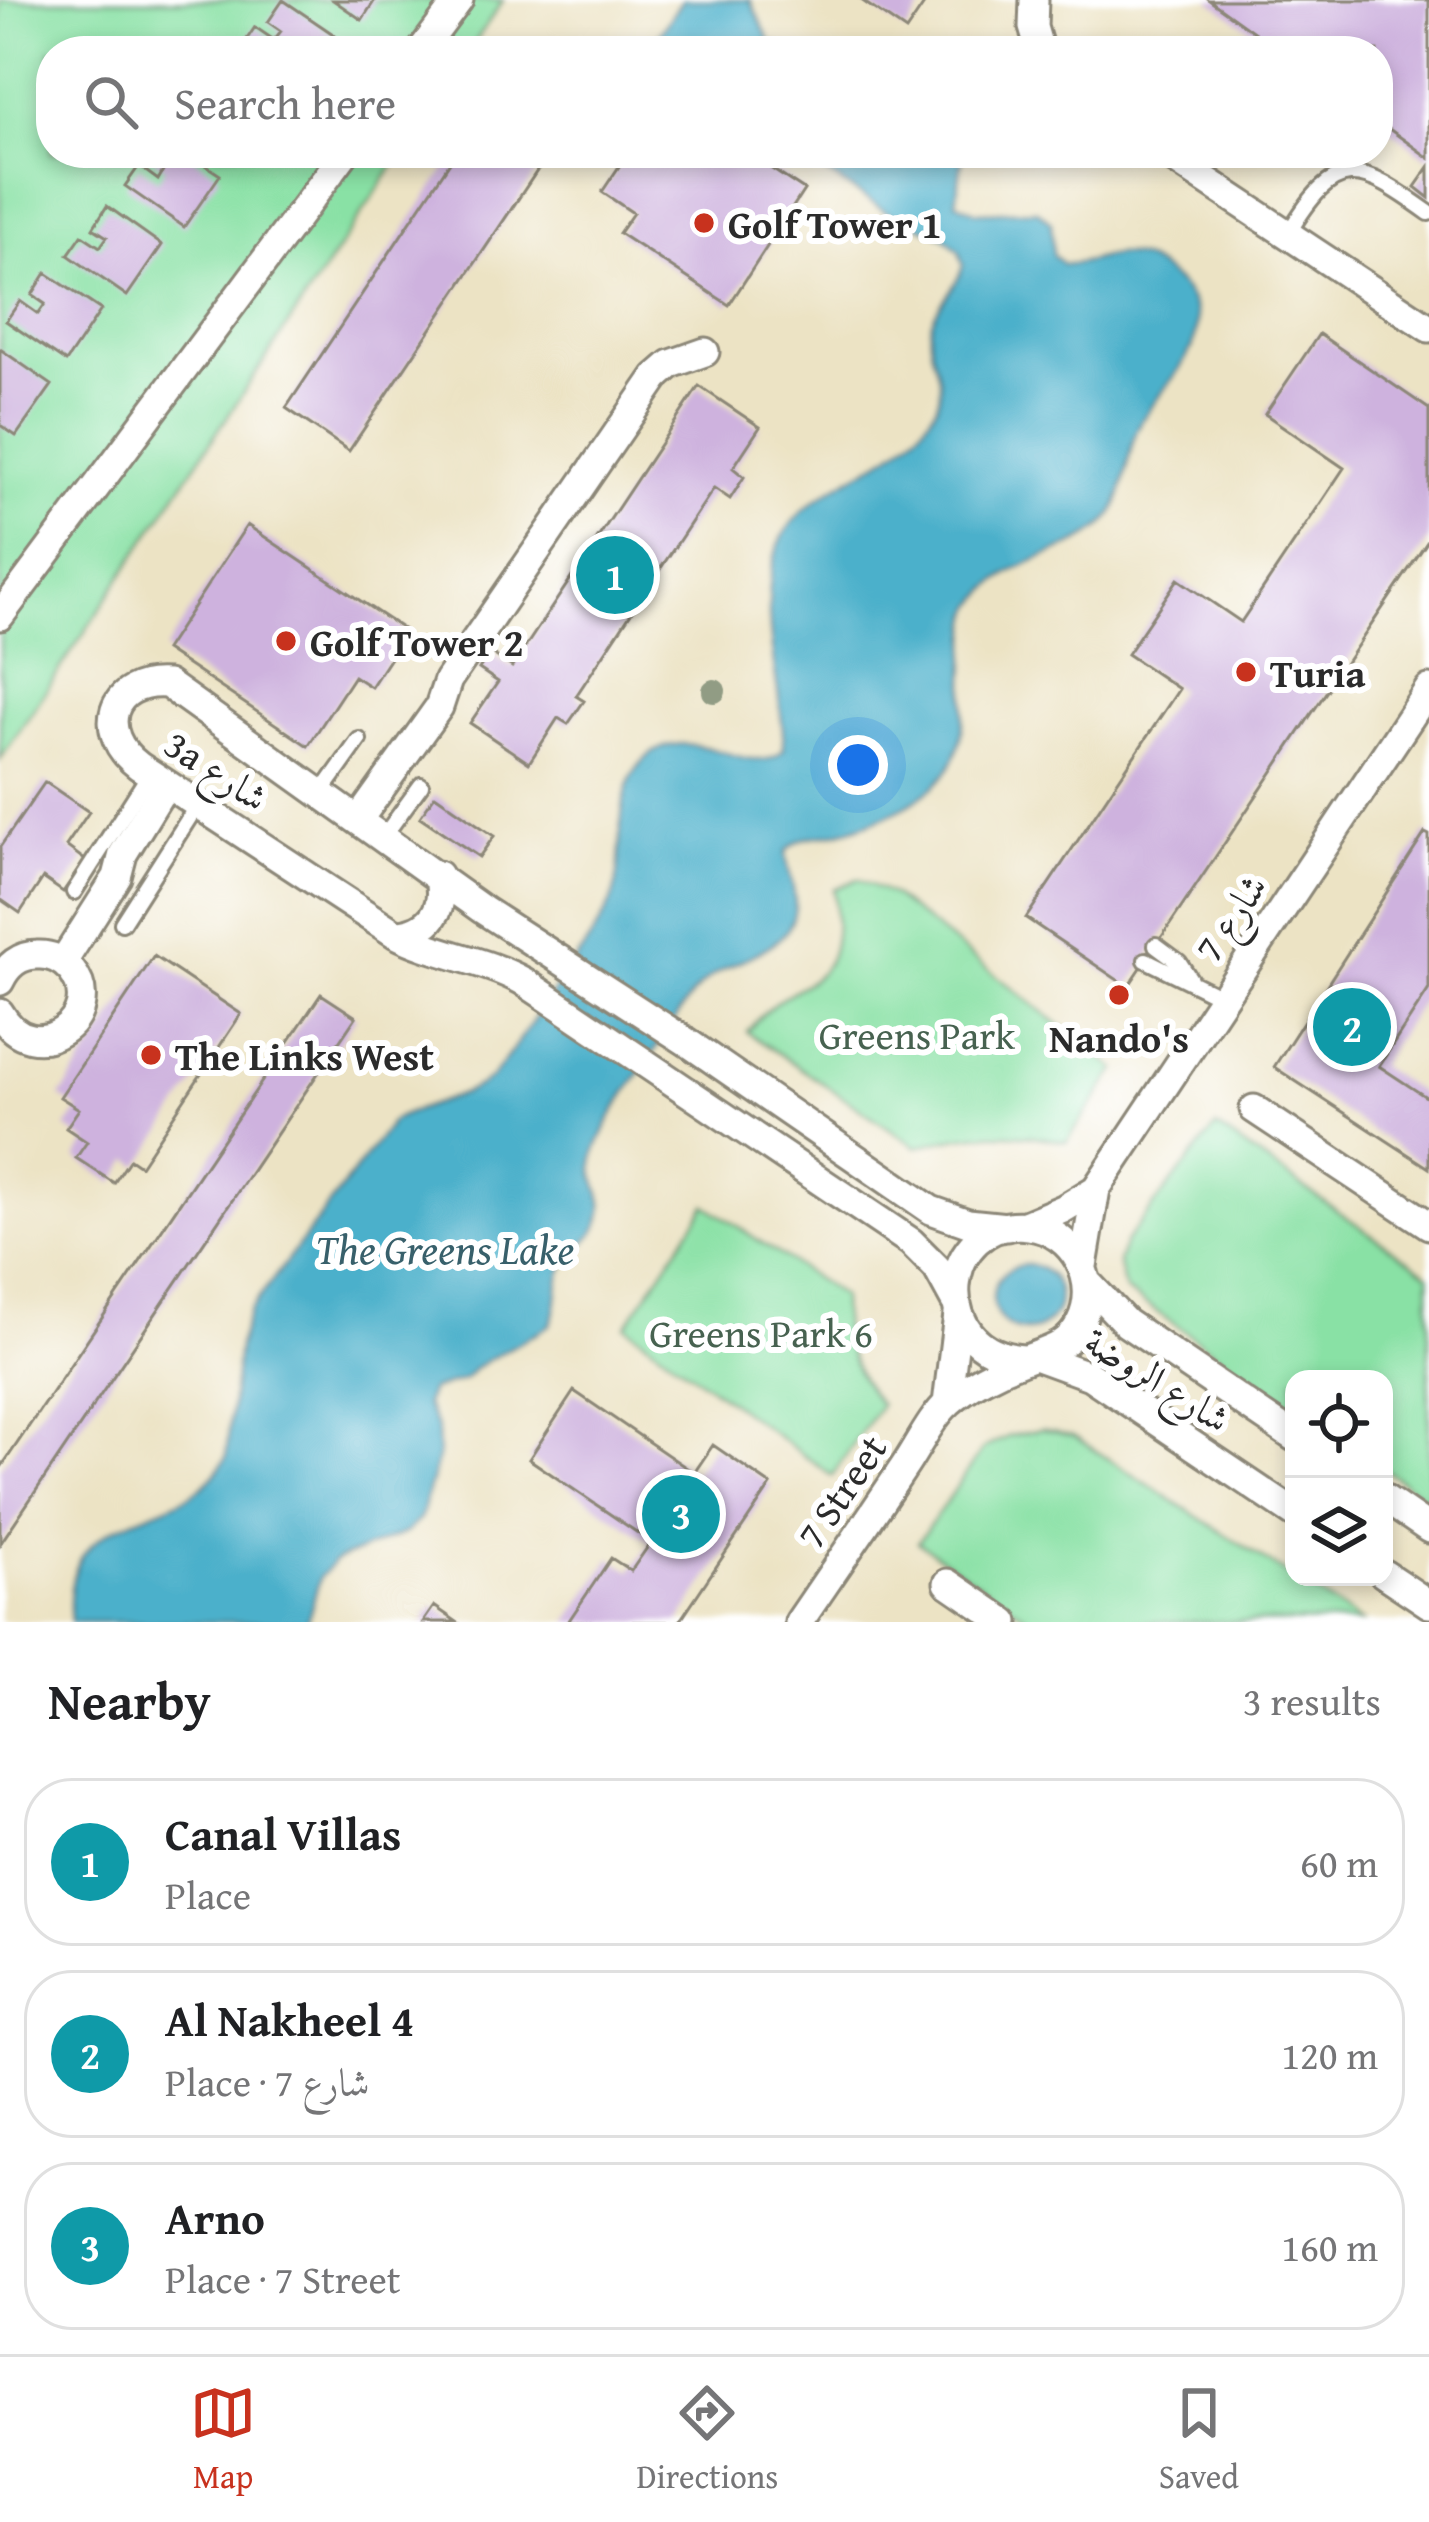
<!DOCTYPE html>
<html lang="en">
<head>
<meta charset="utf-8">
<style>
	body { margin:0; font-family:"Gentium Book Plus",Amiri,serif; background:#f2f2f2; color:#202124 }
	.controls { position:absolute; right:36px; bottom:36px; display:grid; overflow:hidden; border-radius:24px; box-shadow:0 6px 18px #0003 }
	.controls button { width:108px; height:108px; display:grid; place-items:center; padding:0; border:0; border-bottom:3px solid #e0e0e0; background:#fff; color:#202124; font:60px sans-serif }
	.you { position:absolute; left:858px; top:765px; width:42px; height:42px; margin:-30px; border:9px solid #fff; border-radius:50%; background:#1a73e8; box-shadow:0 0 0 18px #1a73e833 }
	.badge { display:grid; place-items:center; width:78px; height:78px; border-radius:50%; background:#c8321e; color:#fff; font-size:39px; font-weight:700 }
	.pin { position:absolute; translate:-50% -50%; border:6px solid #fff; box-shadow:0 3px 12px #0006 }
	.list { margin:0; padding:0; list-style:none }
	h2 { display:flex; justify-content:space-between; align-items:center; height:156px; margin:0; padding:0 48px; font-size:51px }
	h2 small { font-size:39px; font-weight:400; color:#757577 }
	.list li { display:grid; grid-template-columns:78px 1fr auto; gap:36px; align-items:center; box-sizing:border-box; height:168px; margin:0 24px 24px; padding:0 24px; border:3px solid #e0e0e0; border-radius:48px }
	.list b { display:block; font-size:45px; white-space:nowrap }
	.list p { margin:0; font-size:39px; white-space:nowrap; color:#757577 }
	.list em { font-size:39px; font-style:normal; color:#757577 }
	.icon { flex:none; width:66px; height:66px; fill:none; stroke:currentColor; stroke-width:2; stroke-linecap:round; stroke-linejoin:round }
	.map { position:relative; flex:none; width:1429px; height:1622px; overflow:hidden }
	.search { position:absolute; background:#fff; box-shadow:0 6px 18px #0003; left:36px; right:36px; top:36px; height:132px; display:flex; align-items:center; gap:30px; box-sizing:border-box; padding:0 42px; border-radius:48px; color:#757577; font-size:45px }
	.sheet { height:732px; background:#fff }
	nav { display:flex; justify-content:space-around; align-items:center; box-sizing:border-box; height:168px; border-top:3px solid #e0e0e0; background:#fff; font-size:33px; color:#757577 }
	nav a { display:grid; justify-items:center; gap:6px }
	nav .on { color:#c8321e }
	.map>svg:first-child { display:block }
</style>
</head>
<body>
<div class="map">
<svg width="1429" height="1622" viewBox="0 0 1429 1622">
	<rect width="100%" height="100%" fill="#fff"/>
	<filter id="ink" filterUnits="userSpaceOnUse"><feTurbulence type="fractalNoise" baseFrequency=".00833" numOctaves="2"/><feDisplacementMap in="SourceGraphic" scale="24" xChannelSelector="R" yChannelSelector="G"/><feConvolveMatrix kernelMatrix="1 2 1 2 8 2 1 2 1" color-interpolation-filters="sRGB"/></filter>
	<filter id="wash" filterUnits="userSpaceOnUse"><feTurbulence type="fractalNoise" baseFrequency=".004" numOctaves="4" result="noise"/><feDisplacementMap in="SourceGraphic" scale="48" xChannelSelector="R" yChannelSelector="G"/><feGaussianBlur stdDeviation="2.7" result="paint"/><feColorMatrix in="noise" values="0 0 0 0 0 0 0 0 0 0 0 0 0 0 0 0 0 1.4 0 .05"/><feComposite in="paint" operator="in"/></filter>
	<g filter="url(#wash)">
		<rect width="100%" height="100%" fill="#ece3c4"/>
		<path fill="#89e1a5" stroke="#5a8668" stroke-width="3" d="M0,0h503l-34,51h-418v102h351l-402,607z
			M858,879l34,16 225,174 -50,73c-57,-12 -95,-11 -150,5l-170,-115c51,-67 99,-30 87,-143z
			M1216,1127l213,147v226l-45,-31v-90h-90v28l-169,-117 -7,-29 8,-20z
			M706,1205l135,91c0,44 11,75 39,109l-48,71 -206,-150z
			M1041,1430l32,6 288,186h-326l-117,-80 66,-94 26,-12z"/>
		<path fill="#4cb0cb" stroke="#3c6e7b" stroke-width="3" d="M682,0h68l20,42 28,9h-142l-5,-4z
			M795,153h168l-7,49 21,10 60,-2 14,12 2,33 10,9c22,2 40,-11 62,-9 19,1 34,12 48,24 58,51 -4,97 -31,141 -20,33 -11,84 -43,109 -42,32 -90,27 -123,76 -7,10 -6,23 -8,35 -8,54 9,114 -41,152 -24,19 -63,34 -92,41 -21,5 -34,1 -49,19 1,18 10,36 9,55 -3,44 -61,50 -88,73 -15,12 -24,27 -34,43 -22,36 -70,96 -79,135 -5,20 11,35 8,54 -4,28 -24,32 -36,52 -12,19 -5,42 -16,61l-74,42 -11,12 -34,11 -6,14 12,24 1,29 -18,62 -15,14 -70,28 -15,16 -13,45h-236c-14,-127 118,-86 155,-165l12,-111 12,-36 143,-190c33,-17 68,-20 98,-42 27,-33 50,-69 74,-104 16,-22 34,-45 45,-70 18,-40 1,-96 26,-134 45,-65 117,18 148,-21 -2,-63 -26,-130 -9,-193 22,-77 122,-80 159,-146 17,-30 -7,-51 -4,-80 3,-24 28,-42 33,-65l-4,-14 -15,-14 -55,-24z
			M993 1298a33 33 0 1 1 66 0a33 33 0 1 1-66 0Z"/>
		<g id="blocks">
			<path fill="#ceb2de" d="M283,0l53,36 -10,15h-80l-5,-3 14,-21 19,13 7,-9 -13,-9z
				M333,0h42l-13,20z
				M861,0h66l-21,31z
				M1209,0h220v158l-51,-37v-70h-98z
				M157,153h30l33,22 -36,52 -59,-41 14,-20 19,14 7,-12 -12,-9z
				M456,153h93l-200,298 -63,-43z
				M628,153h119l57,37 -75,115 -110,-72 14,-20 -31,-21z
				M1429,167v31l-14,-11z
				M107,206l55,39 -35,51 -59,-41 14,-20 18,12 7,-10 -14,-9z
				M46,273l55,37 -35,52 -60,-41 14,-20 18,13 7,-10 -13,-9z
				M1319,334l110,75v130l-301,448 -102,-69 153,-229 -52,-35 51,-75 63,43 103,-154 -79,-54z
				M0,349l52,36 -36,51 -16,-11z
				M699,386l61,41 -27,41 11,9 -14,22 -16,-11 -138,208 8,5 -16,23 -10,-6 -29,45 -59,-40 28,-41 -19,-13 11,-17 22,15z
				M247,525l160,107 -36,55 -17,-11 -46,70 -143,-96z
				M45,782l44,30 -23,34 19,14 -22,32 -20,-14 -23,35 -20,-14v-52z
				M435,795l59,41 -15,21 -59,-40z
				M1425,833l4,2v154l-50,77 50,33v69l-155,-101z
				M154,956l87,58 -101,152 -10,-7 -16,24 -38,-25 11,-16 -21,-14 13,-19 -19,-12z
				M321,994l35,23 -356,527v-75z
				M574,1391l120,82 19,-28 58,40 -92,137h-111l43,-64 20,13 20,-29 -122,-83z
				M434,1606l23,16h-34z"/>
		</g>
	</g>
	<g filter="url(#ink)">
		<use href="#blocks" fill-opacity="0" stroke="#8c8778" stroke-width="3"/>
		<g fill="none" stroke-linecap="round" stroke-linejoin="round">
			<defs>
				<path id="service" d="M1288,234c48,-81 70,-72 141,-21
					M322,792l37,-52
					M384,836l37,-51
					M74,892l76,-119
					M122,923l76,-119
					M1156,945l23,17 11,17
					M1146,960l77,38"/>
				<path id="minor" d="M1034,0l-1,27 7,24
					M421,51l38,-51
					M1165,153l264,175
					M0,616l345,-463
					M359,819l80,-112 9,-27 208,-303 15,-13 34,-12
					M396,934c35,-2 51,-26 42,-59
					M63,962l54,-85 6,-23 43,-70
					M0,981c7,-15 20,-26 37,-26 13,-1 26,5 34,15 38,47 -38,102 -71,43
					M1254,1109l175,116
					M1025,1225l38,-16 33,-20
					M1083,1266l13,-77 333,-500
					M1087,1282l39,41 168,114
					M955,1301l-18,-33 -26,-26 -388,-261c-40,-22 -86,-26 -127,-47l-257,-168c-44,-33 -30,-87 28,-82l316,226 204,132 244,168 37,13 39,4
					M1038,1357l52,19 204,137
					M947,1404l11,-90
					M1384,1498l45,31
					M1384,1574l45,30
					M948,1583l57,39
					M799,1622c35,-51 69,-101 103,-152 15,-21 28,-51 47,-68 19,-17 48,-32 72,-41 24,-10 46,-12 59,-38 21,-41 -6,-91 -51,-97 -89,-11 -104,126 -5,133"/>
			</defs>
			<use href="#service" stroke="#8c8778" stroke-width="20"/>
			<use href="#minor" stroke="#8c8778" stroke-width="33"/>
			<use href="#service" stroke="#fff" stroke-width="14"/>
			<use href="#minor" stroke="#fff" stroke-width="27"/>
		</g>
		<circle fill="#919c84" cx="714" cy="691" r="12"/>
	</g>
	<g fill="#c8321e" stroke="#fff" stroke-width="4.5">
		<circle cx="704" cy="223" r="12"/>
		<circle cx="286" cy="641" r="12"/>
		<circle cx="1246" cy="672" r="12"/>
		<circle cx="1119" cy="995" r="12"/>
		<circle cx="151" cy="1055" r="12"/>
	</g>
	<g text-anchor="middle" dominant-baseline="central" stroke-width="12" stroke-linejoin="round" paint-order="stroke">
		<g font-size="39" font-weight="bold" fill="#2b2b2b" stroke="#fff" text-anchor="start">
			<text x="728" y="223">Golf Tower 1</text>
			<text x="310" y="641">Golf Tower 2</text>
			<text x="1270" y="672">Turia</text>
			<text x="1119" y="1037" text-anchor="middle">Nando's</text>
			<text x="175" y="1055">The Links West</text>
		</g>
		<g font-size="39" fill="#2b2b2b" stroke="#fff">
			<text transform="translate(217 770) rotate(33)">3a شارع</text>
			<text transform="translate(1230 917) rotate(-56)">شارع 7</text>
			<text transform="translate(1158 1379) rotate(32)">شارع الروضة</text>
			<text transform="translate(841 1491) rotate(-56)">7 Street</text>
		</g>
		<g font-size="39" fill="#476250" stroke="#fff">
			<text x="917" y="1034">Greens Park</text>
			<text x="761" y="1332">Greens Park 6</text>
		</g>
		<g font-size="42" font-style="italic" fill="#38606b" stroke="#fff">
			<text x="445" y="1248">The Greens Lake</text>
		</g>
	</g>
</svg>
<div class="controls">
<button><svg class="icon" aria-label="locate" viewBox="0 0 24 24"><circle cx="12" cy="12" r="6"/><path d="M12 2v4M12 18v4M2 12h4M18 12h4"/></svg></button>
<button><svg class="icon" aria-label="layers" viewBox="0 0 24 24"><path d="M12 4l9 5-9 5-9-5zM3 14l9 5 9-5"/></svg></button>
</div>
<div class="you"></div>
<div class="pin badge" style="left:615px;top:575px;background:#0f9aa8">1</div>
<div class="pin badge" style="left:1352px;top:1027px;background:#0f9aa8">2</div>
<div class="pin badge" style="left:681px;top:1514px;background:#0f9aa8">3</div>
<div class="search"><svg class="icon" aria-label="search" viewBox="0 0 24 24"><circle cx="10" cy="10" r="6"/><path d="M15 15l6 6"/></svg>Search here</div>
</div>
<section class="sheet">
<h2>Nearby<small>3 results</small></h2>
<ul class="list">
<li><span class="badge" style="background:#0f9aa8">1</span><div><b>Canal Villas</b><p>Place</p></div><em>60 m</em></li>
<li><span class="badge" style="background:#0f9aa8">2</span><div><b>Al Nakheel 4</b><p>Place · شارع 7</p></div><em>120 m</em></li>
<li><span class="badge" style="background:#0f9aa8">3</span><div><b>Arno</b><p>Place · 7 Street</p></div><em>160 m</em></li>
</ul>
</section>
<nav>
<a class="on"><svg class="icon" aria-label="map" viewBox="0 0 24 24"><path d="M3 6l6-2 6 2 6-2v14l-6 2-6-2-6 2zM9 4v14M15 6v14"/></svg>Map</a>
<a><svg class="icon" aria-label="directions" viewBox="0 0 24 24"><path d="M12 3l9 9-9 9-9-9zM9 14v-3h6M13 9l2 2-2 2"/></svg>Directions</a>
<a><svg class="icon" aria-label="saved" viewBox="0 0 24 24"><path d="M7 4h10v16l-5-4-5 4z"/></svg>Saved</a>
</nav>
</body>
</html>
